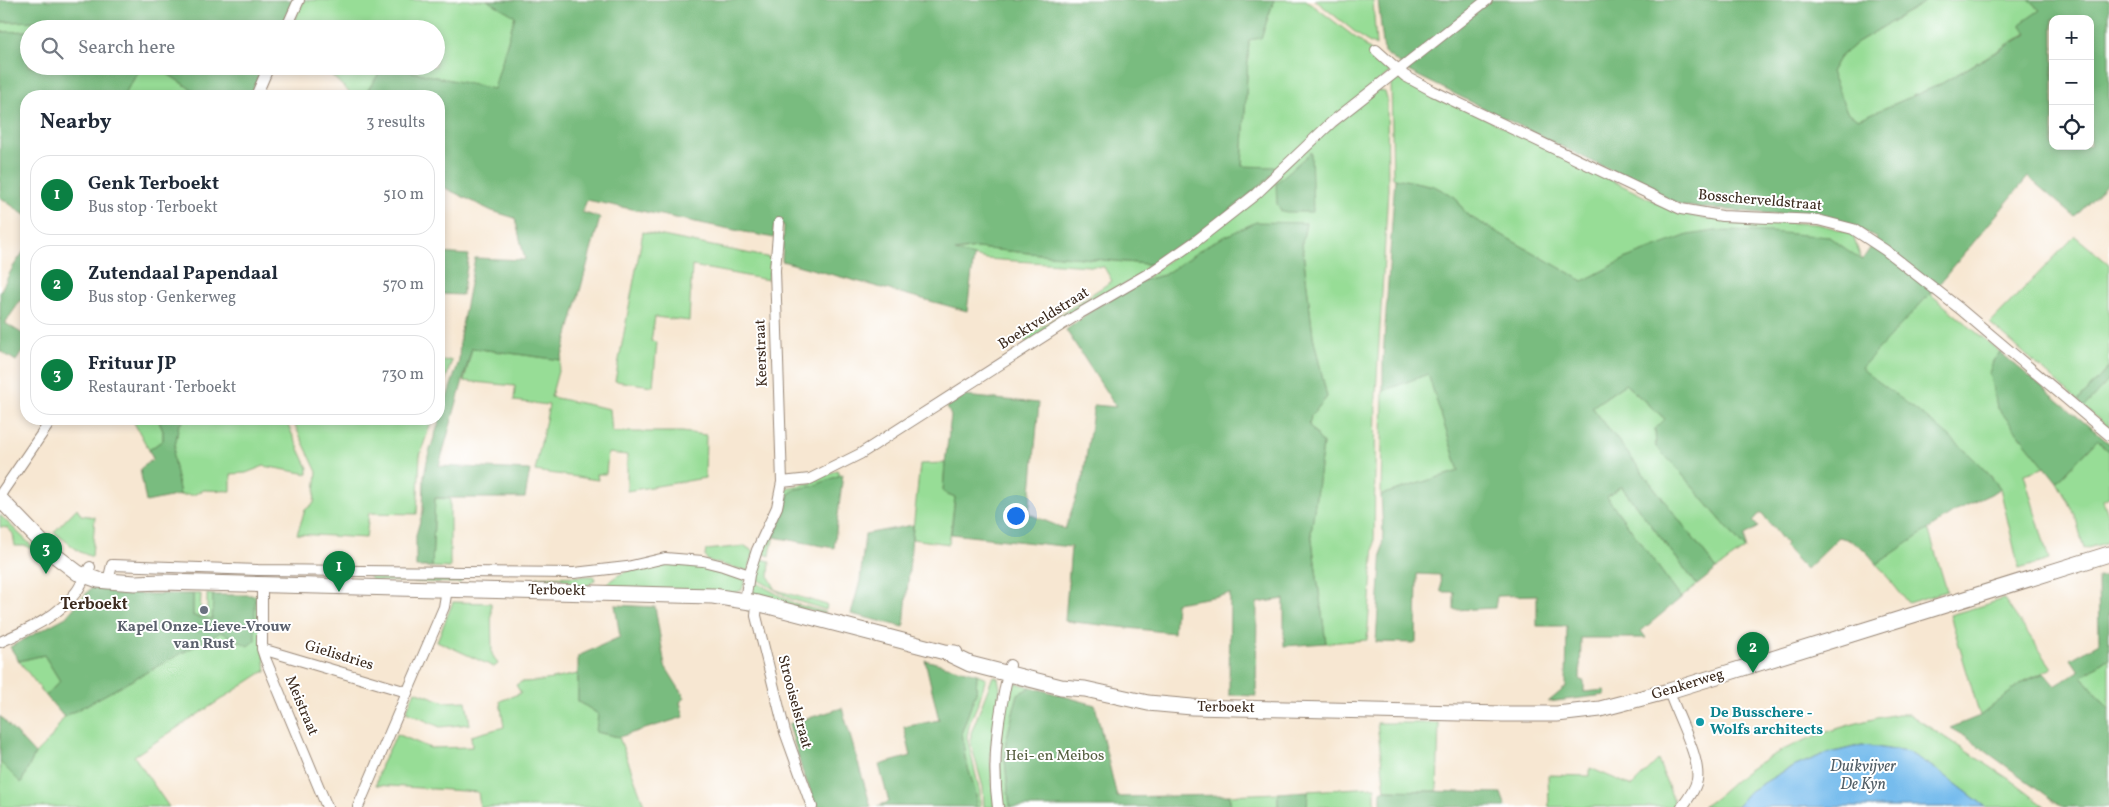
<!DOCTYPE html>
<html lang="en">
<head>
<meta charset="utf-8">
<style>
	body { margin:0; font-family:Vollkorn,serif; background:#f2f2f3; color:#1f2937 }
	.controls { position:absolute; right:15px; top:15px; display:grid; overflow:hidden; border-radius:10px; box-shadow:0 2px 8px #0003 }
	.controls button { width:45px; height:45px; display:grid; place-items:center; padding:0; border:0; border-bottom:1px solid #e0e1e3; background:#fff; color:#1f2937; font:25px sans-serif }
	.you { position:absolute; left:1015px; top:515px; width:18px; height:18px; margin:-12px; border:4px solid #fff; border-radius:50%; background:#1a73e8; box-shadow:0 0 0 8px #1a73e833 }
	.badge { display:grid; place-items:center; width:32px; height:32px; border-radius:50%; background:#0b8043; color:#fff; font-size:16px; font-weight:700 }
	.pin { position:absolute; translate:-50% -41px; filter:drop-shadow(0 1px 2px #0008) }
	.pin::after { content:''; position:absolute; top:26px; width:18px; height:15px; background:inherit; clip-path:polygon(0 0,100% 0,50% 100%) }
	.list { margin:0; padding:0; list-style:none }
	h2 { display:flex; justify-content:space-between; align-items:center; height:65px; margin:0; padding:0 20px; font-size:21px }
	h2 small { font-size:16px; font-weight:400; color:#747a83 }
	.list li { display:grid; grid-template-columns:32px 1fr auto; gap:15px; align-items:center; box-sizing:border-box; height:80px; margin:0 10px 10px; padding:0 10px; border:1px solid #e0e1e3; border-radius:20px }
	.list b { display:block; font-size:19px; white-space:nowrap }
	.list p { margin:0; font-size:16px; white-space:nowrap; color:#747a83 }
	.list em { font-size:16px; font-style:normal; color:#747a83 }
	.icon { flex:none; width:28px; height:28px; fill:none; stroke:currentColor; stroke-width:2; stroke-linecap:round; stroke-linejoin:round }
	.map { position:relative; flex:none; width:2109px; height:807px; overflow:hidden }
	.search { position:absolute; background:#fff; box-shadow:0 2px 8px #0003; left:20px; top:20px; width:425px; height:55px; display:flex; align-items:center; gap:12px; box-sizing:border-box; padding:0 18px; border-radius:28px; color:#747a83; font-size:19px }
	.panel { position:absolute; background:#fff; box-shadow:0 2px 8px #0003; left:20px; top:90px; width:425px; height:335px; border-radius:20px }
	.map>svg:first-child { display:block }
</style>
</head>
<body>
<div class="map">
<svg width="2109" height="807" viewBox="0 0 2109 807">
	<rect width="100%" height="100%" fill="#fff"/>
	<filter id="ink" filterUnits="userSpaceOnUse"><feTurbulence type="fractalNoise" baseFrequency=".02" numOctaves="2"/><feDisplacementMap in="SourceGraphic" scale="10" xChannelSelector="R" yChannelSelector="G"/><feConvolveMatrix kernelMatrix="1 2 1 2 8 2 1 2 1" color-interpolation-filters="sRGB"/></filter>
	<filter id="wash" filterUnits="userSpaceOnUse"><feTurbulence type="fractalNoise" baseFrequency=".0096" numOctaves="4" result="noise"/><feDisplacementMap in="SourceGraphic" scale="20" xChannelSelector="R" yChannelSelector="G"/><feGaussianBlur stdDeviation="1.12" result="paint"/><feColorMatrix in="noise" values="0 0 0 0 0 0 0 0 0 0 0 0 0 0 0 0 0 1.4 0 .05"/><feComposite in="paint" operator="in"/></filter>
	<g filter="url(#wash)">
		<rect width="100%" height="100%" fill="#f7e7d2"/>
		<path fill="#97dd96" stroke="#69845a" d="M304,0h183l28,15 -21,75 -107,-24h49v-37h-146z
			M1274,0h32l54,41 32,29 -116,101 -34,-4 7,-128 12,-1z
			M1315,0h58l3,46 -11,-6z
			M1928,0h101l11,10 -20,14 7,9 -88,52 -80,34 -12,-7 -16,-40 8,-14 17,-15z
			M96,20l11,9h-78v2l-29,1v-10z
			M133,66h22l47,30h-79l16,-25z
			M322,66h62l-20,30h-11z
			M1398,75l278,137 27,6 115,6 34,9 10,28 -33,-24 -200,20 -46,24 -116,-66 -12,-18 -21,-11 -41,-8 -2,-95 2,-5z
			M1378,90l7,2 2,7 1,90 -12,205 -2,151 -7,95 -41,3 -15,-110 12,-89 -14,-19 2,-9 16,-19 -14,-61 -11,-93 4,-20 -95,20 -47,32 -20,5z
			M643,232l128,26 -3,22 -76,-14 -3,55 -34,-4 -4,24 6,1 -4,44 -38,-5z
			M2075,236l34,28v103l-31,34 -88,-78z
			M976,248l181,17 -130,78 -4,-4 89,-58 -8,-14 -117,-8 -34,-7z
			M1929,293l71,59 -7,9 4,46 49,60 -22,7 25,86 -30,9 -19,-81 -10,-13 -29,-28 -101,-79z
			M472,348l89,12 -10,37 59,12 2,23h70l24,3 -1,43 -78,13v-36l-19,-2 -2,21h-9l1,6 -63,-9 14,-66 -35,-4 1,-15 -51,-5z
			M452,360l-13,40v-39z
			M1428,373l31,98 -78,24 2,-104z
			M2109,380v48l-25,-21z
			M1625,384l40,35 -10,10 1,18 19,19 70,83 -28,20 -125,-162z
			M132,419h26l5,12v9l-14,10z
			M182,419h103l23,49v6l-44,-8 -18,7 -15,1v17l-27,-1 -11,5h-13l-7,-38 6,-33 4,-2z
			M292,419h140l-12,36 -3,59 -48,-1 -3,25 -69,-4 8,-24 9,-7 3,-31z
			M2097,440l12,11v46l-6,3 6,17v25l-25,7 -9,-34 -18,-33z
			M945,463l-2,29 12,5 -6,47 -37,-5 8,-75z
			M837,470l3,5 -26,11 -18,3 -7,5c-6,20 -17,41 -19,62l-9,-3 14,-30 11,-35 23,-5z
			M1621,486l76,99 -16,13 -74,-101z
			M435,498l15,1v69l-18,-1z
			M77,508l4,7 14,2 -3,40 -12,-5 -26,-20z
			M0,515l38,37 -2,2 -9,-8h-12l-2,-12 -5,-6 -8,-1z
			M1928,528l19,63 -39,12 -31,-39z
			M745,546l9,6 -6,19 -40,-10 -3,-5 1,-6z
			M762,559l8,2 -1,16 7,13 51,15 -1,5 -35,-11 -36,-21 -2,-2 4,-15z
			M691,562l50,14 4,4 -3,10 -10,4 -126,-7c3,-11 34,-22 45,-24 12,-2 27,-1 40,-1z
			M368,575l96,1 -4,7 -87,-2z
			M594,576l1,4 -7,6 -46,-1 -5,-8z
			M752,580l43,24 30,8 -2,2 -67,-17 -5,-7z
			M193,594h8l-1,20 2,2 5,-1v-21l6,1v24l-20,-3z
			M251,595h8l7,77h-3l-129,84 35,51h-169v-45l21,21 14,-29 15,-15 14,-22 158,-86 33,-32z
			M2004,599l48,69 -29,14 -43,34 -30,-101z
			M453,602l38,1 1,51 6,10 -4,3 -57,-26z
			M44,655l16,26 -14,15 -27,-35z
			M2109,658v51l-27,-33z
			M578,674v27l20,13 -2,18 23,5 26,70h-165l-2,-15 -102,-7 5,-20 16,-31 33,14 42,-1 -1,-11 33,-9 -4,-26 21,-8 -5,-8 5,-3 20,-1z
			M977,674l9,4 -7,23 -9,21 -3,15 13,56v14h-4v-13l-11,-36 -3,-27 14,-39z
			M993,676l5,2 2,10 -10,66 4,53h-10l-1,-20 -12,-43v-11z
			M1017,683l14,4 -13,7 -12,47 -1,20 5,46h-8c-3,-21 -6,-114 15,-124z
			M415,691l30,11 21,-1 4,23 -30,3 -34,-15z
			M1897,714h12l100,65 37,28h-60l-47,-36 -31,-19 -46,-7 -40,10 -36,15 -36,21 -14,16h-34c17,-10 29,-24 45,-36 45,-31 98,-47 150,-57z
			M1377,723h62l-2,68 -52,-1z
			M1658,760l17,44v3h-126l-1,-32 42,1v-8l42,18z
			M1375,787v20h-68l1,-16z
			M1278,793v14h-47l-2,-12z"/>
		<path fill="#79bc7f" stroke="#5a734e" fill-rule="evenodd" d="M0,0h294l-15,29h-172l-12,-9 -95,2z
			M487,0h787l-13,38 -12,2 -7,126 33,1 1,4 -32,28 -87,66 -181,-17 -21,3 19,5 -7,55 -185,-50 2,-36 -10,-1v14l-187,-38 -5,12 18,6 -39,142 -89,-12 -33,118 91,4 -5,28h-90l-3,69h-16v-32l7,-24 1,-35 4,-20 31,-95 1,-25 15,-78 50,2 -10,-42 -23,-7 -53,-26v-89h-75l20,-30 110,23 21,-73z
			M1378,0h550l-72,43 -17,15 -8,14 16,40 12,7 80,-34 88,-51 -7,-10 20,-14 -11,-10h80v182l-34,35 -47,-40 -89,107 -78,84c44,35 105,75 139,120l-9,6 -34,16 -80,54c-13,-15 -18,-22 -38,-27l-33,32 -22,-23 2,-2 -25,-32 -8,9 5,6 -13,8v14l-70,-83 -19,-19 -1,-18 10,-10 -40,-35 -33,23 125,162 -20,16 -76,-99 -14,11 74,101 -40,33 5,7h-65l-1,42 4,1v11l21,-2v5l-57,7 18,-15 1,-61h-30v-31l-40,1 -2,12 -41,2v-18h-13l-1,-17 -23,-1 -1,69 -40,-1 7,-110 -2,-37 78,-24 -31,-97 -45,17v-33l12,-180 39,8 21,11 12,18 116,66 46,-24 59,-22 27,-4 55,1 59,5 33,23 15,-22 -36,-18 -158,-14 -273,-134 -26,-20zM2053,19h37v127h-37z
			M29,31v35h104l6,5 -16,25h-97v120l-26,-19v-165z
			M155,66h108l-13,30h-48z
			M1311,152l2,60h-31l-5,-8 -1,-21z
			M1256,222l50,1 -4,20 11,93 14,61 -16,19 -2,9 14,19 -12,89 15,110 -42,3v-47l-27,4 -1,93 -27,-1 1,-101 -54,9 -2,30 -109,-12 6,-74 -120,-13 4,-37 -12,-5 2,-29 6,-47 -4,-9 17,-11 75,7 -10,111 36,15 18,-51 11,-73 22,2 -50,-77 29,-22 49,-28 20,-5 47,-32z
			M26,248v55l-5,-3 -16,23 21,13v10l-10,15 -16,-10v-59l13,-25z
			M439,253l30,2 -7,40 -23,-1z
			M2000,352l109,91v8l-12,-11 -40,42 -60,-75 -8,-34 4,-12z
			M2109,367v13l-25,27 -6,-6z
			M158,419h24l1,3 -4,2 -6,33 7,38 -34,7 -6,-33 13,-10 -4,-9 14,-10v-9z
			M843,474l-9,74 -60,-11 10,-24 5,-19 7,-5 17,-3z
			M913,525l-9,102 -53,-13 9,-33 5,-47z
			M2098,577h11v81l-27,18 27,33v98h-46l-97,-70 -16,-9 30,-12 43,-34 21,-9 11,13 24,-15 -8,-12 28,-16z
			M91,588l50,6h52v22l19,3 1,-24h38l4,4v41l-7,6 -27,-14 -157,85 -18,-21 14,-15 -16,-26 -25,6 -9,-14 56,-30z
			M615,605l40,2 10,59 20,32 -5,4 4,15 -65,20 -23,-5 2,-18 -20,-13v-45l42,-19z
			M925,660l52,14 -1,18 -14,39 3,27 11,36v13l-99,-1 12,-4 -10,-37 32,-9 -7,-29 35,-7z
			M1031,687l64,18 22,92 112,-2 2,12h-221l-5,-46 1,-20 12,-47z
			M842,708l29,99h-54l-15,-37 -13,-46z
			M0,716l35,38 -14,29 -21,-21z
			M1385,790l116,3 5,14h-125v-15z
			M1308,791l-1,16h-29v-14z"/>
		<path fill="#76bced" stroke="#587386" d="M1862,745l46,7 31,19 47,36h-250l14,-16 36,-21 36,-15z"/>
	</g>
	<g filter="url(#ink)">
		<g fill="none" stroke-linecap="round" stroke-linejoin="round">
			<defs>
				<path id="street" d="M286,29l13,-29
					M1376,50l29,26 28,15 248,118 41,7 96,4 35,9 32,21 74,58 150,127
					M256,96l13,-30
					M782,482l28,-3 50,-25 217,-139 76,-44 43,-30 60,-47 76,-72 155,-122
					M0,495l52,-76
					M108,581l4,-16 146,5 316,3 53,-6 38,-9 38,3 20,5 26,9
					M262,584v65l3,9 62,149
					M745,601l4,-26 8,-25 20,-43 5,-25 -7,-212 4,-47
					M757,603l-1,13 29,116 27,75
					M0,642c29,-13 58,-25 77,-51 5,-7 8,-16 13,-24
					M262,649l145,43
					M1669,691c7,23 32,67 28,89 -2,10 -9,19 -15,27
					M358,807l86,-200 3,-18
					M998,807c-7,-49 1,-95 12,-142"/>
				<path id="secondary" d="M0,499l53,55 25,19 20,7 10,1 27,2 28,-1 550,14 44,7 188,49 10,1
					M945,652l25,12 91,23 24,2 63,14 44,4 311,7h54l43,-5 69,-18 440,-137"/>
			</defs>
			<use href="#street" stroke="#998878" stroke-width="12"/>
			<use href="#secondary" stroke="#998878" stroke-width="17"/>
			<use href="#street" stroke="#fff" stroke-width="10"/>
			<use href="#secondary" stroke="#fff" stroke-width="15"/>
		</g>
	</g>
	<circle fill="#6b7280" stroke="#fff" stroke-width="2" cx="204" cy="610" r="5"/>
	<circle fill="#0f9aa8" stroke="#fff" stroke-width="2" cx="1700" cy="722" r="5"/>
	<g text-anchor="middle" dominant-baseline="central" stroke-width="4" stroke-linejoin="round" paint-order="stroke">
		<g font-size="15" fill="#3b2a1e" stroke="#fff">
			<text transform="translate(1760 201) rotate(5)">Bosscherveldstraat</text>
			<text transform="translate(1044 319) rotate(-32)">Boektveldstraat</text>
			<text transform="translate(762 353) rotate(-92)">Keerstraat</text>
			<text transform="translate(557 591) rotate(1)">Terboekt</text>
			<text transform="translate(339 656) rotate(17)">Gielisdries</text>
			<text transform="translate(1688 685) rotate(-17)">Genkerweg</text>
			<text transform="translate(794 702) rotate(75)">Strooiselstraat</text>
			<text transform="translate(301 706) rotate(67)">Meistraat</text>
			<text transform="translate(1226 708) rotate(1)">Terboekt</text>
		</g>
		<g font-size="15" font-weight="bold" fill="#5b616d" stroke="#fff">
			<text x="204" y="627">Kapel Onze-Lieve-Vrouw<tspan x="204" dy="17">van Rust</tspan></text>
		</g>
		<g font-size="15" font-weight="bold" fill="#0d838f" stroke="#fff" text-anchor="start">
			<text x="1710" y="713">De Busschere -<tspan x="1710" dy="17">Wolfs architects</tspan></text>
		</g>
		<g font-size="15" fill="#576042" stroke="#fff">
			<text x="1055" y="756">Hei- en Meibos</text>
		</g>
		<g font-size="16" font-weight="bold" fill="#3b2a1e" stroke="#fff">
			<text x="94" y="605">Terboekt</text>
		</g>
		<g font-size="16" font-style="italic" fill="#505d66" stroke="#fff">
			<text x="1863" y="767">Duikvijver<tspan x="1863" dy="18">De Kyn</tspan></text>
		</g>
	</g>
</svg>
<div class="controls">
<button>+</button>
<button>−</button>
<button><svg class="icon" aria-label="locate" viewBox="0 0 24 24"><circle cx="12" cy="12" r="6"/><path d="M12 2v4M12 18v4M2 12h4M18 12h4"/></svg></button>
</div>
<div class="you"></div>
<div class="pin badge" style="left:339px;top:592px">1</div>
<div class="pin badge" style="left:1753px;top:673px">2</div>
<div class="pin badge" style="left:46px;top:574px">3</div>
<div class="search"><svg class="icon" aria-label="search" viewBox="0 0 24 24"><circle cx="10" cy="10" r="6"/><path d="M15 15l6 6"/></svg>Search here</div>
<section class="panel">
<h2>Nearby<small>3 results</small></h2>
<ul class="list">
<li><span class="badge">1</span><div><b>Genk Terboekt</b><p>Bus stop · Terboekt</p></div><em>510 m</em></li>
<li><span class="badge">2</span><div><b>Zutendaal Papendaal</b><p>Bus stop · Genkerweg</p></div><em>570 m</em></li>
<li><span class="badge">3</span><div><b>Frituur JP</b><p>Restaurant · Terboekt</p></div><em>730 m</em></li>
</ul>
</section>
</div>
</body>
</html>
